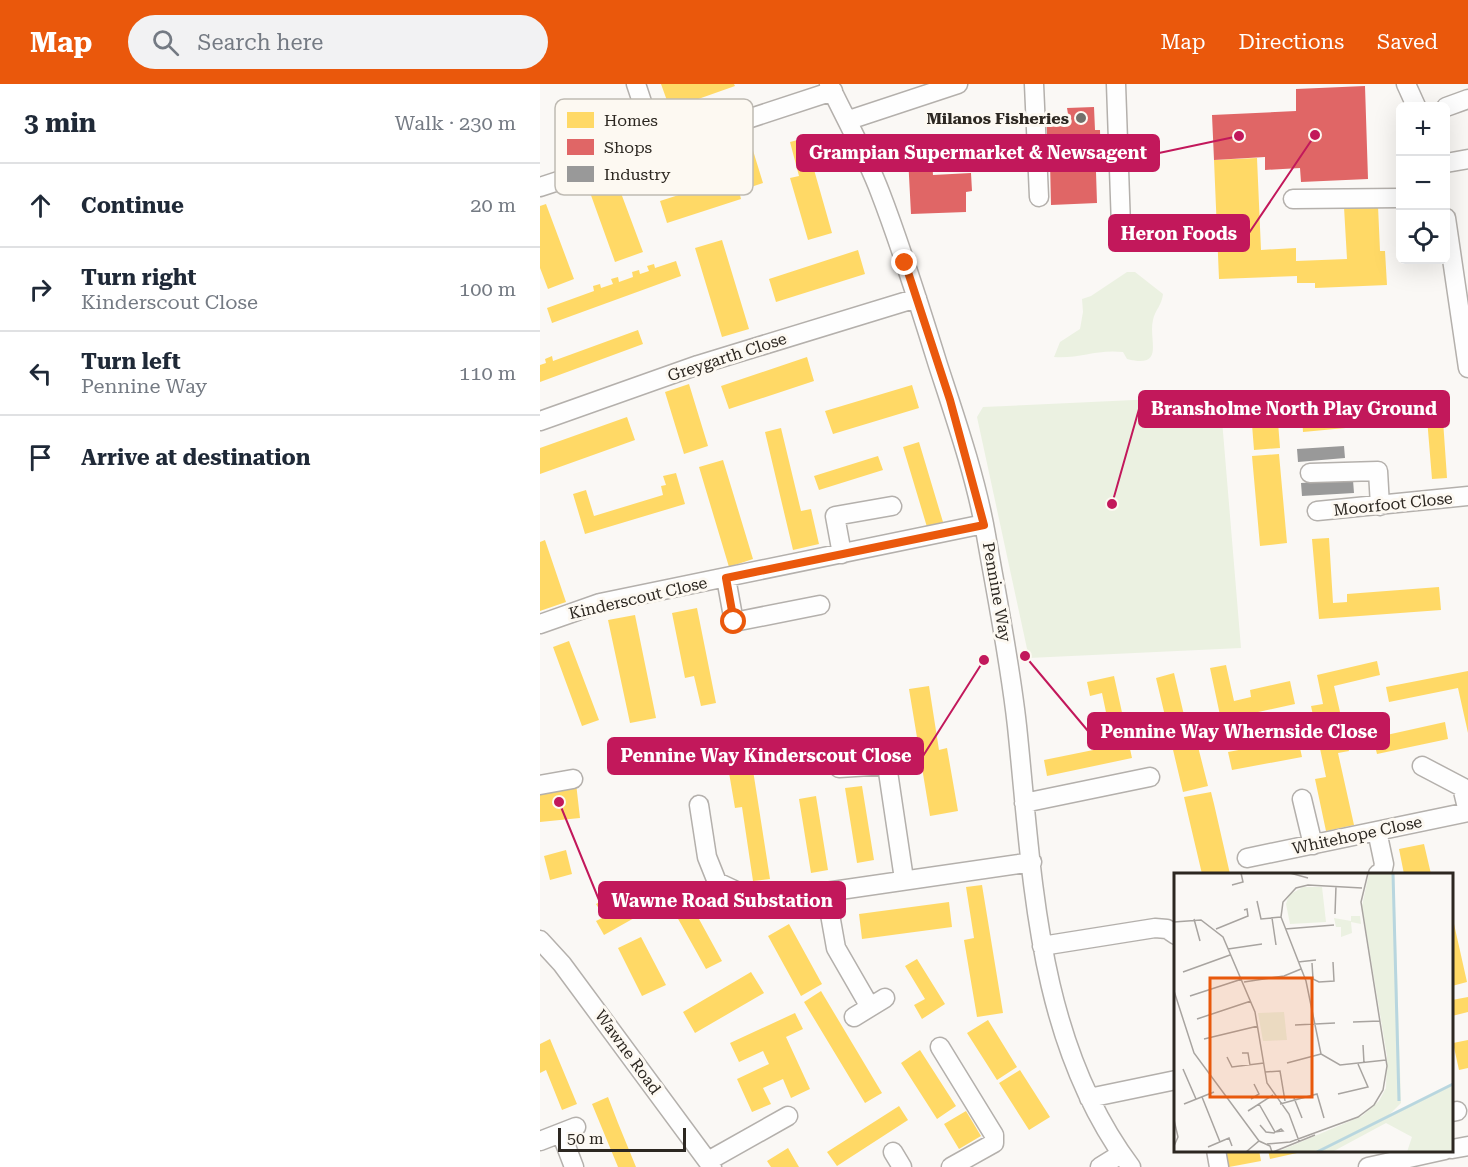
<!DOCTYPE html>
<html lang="en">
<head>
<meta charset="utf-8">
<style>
	body { margin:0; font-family:"Roboto Serif",serif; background:#f2f2f3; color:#1f2937 }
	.controls { position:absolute; right:18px; top:18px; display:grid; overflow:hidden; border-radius:9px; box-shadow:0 6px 24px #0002 }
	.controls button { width:54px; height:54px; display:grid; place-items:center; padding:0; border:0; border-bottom:2px solid #e0e1e3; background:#fff; color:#1f2937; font:30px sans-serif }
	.scale { position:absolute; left:18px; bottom:15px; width:128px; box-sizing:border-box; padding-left:6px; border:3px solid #2c2721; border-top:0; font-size:16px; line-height:21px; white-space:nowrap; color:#2c2721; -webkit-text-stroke:4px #fdf9f2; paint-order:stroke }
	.stop { position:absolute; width:18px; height:18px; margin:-14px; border:4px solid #ea580c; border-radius:50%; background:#fff }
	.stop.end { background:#ea580c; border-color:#fff; box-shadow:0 2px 6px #0008 }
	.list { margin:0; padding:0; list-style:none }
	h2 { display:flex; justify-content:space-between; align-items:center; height:78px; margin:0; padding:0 24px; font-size:26px }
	h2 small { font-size:20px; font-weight:400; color:#747a83 }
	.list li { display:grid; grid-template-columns:39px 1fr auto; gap:18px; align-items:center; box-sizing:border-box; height:84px; padding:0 24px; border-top:2px solid #e0e1e3 }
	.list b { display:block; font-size:22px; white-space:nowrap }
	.list p { margin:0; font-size:20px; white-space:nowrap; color:#747a83 }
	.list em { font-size:20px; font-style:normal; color:#747a83 }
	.icon { flex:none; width:33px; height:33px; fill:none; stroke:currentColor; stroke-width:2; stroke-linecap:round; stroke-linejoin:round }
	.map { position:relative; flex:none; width:928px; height:1083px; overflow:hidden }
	header { display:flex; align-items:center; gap:36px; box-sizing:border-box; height:84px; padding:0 30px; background:#ea580c; color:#fff }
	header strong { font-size:28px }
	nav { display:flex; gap:33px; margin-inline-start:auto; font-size:21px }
	.search { width:420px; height:54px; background:#f2f2f3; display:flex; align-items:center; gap:15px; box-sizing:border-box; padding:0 21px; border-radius:33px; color:#747a83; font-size:22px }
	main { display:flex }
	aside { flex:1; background:#fff }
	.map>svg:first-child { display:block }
</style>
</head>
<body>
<header>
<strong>Map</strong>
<div class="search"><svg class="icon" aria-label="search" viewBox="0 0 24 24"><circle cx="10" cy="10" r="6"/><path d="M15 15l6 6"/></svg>Search here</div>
<nav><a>Map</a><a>Directions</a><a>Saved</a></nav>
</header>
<main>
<aside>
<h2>3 min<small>Walk · 230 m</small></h2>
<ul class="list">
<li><svg class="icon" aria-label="ahead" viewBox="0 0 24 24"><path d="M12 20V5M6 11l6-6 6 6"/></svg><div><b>Continue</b></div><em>20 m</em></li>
<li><svg class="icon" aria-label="right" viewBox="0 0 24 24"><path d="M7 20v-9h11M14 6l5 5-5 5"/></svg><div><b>Turn right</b><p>Kinderscout Close</p></div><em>100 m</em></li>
<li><svg class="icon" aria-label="left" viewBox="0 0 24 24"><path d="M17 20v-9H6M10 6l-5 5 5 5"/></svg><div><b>Turn left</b><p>Pennine Way</p></div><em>110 m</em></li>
<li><svg class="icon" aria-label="arrive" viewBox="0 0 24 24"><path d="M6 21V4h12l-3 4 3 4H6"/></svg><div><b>Arrive at destination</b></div></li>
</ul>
</aside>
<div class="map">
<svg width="928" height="1083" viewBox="0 0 928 1083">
	<rect width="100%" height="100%" fill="#faf8f5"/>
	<path fill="#ebf1e1" d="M587,188h8l28,22c-1,11 -8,16 -10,26 -5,20 13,49 -26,39l-4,-7c-27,-3 -44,7 -69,5l6,-15 20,-13 3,-17 -1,-13 9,-3z
		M680,312l21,252 -212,10 -52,-241 6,-10z"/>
	<path fill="#ffd966" d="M121,0h73l1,2 -65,23z
		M265,54l27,95 -24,7 -18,-62 9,-2 -9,-34z
		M211,60l12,39 -24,8 2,8 -74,24 -7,-22 87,-28 -8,-25z
		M717,74l4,92 35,-2v13l51,-2 -3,-52 34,-1 2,45h5l2,34 -72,3v-5h-18v-7l-78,3 -5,-119z
		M75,93l28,75 -28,10 -27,-75z
		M6,120l28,75 -26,10 -8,-21v-62z
		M182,156l27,89 -27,8 -27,-89z
		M318,166l7,24 -89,28 -7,-23z
		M136,177l5,15 -129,47 -5,-15 47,-17 -1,-5 7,-2 1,4 12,-4 -2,-5 7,-2 1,5 14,-5 -1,-5 7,-2 1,4 9,-3 -2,-5 7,-2 1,4z
		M98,246l5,14 -103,38v-17l6,-2 -1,-4 7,-3 1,5z
		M267,273l7,24 -85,28 -8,-23z
		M149,300l19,62 -24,8 -19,-62z
		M372,301l7,23 -86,26 -8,-23z
		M901,307l6,87 -15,1 -6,-73 -42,4 -2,-15z
		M736,312l4,52 -26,2 -4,-51z
		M826,326l1,16 -64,6 -1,-16z
		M87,333l8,23 -95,34v-26z
		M241,344l20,83 10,-2 8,35 -26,6 -28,-118z
		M379,358l24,80 -16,5 -24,-80z
		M739,370l8,89 -27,3 -8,-90z
		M338,372l5,14 -64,20 -5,-14z
		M183,376l30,99 -24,8 -30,-100z
		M136,389l9,31 -100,30 -12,-40 13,-4 8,26 69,-21 -2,-9 5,-1 -3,-9z
		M789,454l4,65 14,-1v-8l92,-7 2,23 -122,9 -7,-80z
		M5,456l21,62 -26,9v-69z
		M157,524l19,95 -15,3 -7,-30 -9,2 -13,-65z
		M95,531l21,103 -26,5 -22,-103z
		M29,557l30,79 -17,6 -29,-79z
		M837,577l3,14 -46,11 15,65 -11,2 16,72 -28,6 -11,-52 11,-2 -15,-71 12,-2 -6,-29z
		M686,581l8,36 17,-4 -1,-7 40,-9 5,23 -74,16 -11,-52z
		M928,587v62l-10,-45 -69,14 -3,-15z
		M634,589l15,63 6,-1 13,51 -25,6 -27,-114z
		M574,592l18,82 -85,18 -3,-16 69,-14 -11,-53 -12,3 -3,-14z
		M389,602l10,64 8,-2 11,63 -28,5 -21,-127z
		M905,638l3,17 -71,15 -4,-16z
		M758,655l4,18 -70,13 -4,-18z
		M210,667l20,128 -17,2 -11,-74 -7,1 -9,-53z
		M36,699l4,35 -40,4v-35z
		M322,702l12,74 -17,3 -12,-75z
		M671,708l3,12 16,70h-28l-12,-51 -6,-26z
		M276,712l12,74 -17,3 -12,-74z
		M884,760l7,30h-27l-5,-25z
		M26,766l6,24 -22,6 -6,-24z
		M442,801l21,128 -26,4 -13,-77 10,-2 -8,-51z
		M83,804l13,29 -32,18 -8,-14 8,-4 -8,-13 12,-7 8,14 6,-4 -8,-14z
		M148,815l34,62 -16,8 -34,-61z
		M409,818l3,25 -90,12 -3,-25z
		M912,831l15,67 -15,4z
		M249,840l33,60 -21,12 -33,-60z
		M101,853l25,48 -24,11 -24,-48z
		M377,875l28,45 -23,15 -8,-14 11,-6 -20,-33z
		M211,888l13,21 -69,40 -12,-21z
		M281,907l61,102 -17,10 -61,-101z
		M928,913v15l-16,4v-16z
		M255,929l8,16 -17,8 24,52 -19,9 -8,-19 -20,9 8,16 -19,8 -15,-33 32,-15 -6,-13 -24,11 -9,-19z
		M448,936l29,47 -20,13 -30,-47z
		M10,955l27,65 -15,6 -16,-40 -6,3v-29z
		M928,956v28l-9,2 -6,-27z
		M380,966l36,56 -19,13 -36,-56z
		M480,986l30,47 -21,13 -30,-47z
		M68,1013l10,26 18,44h-18l-26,-63z
		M359,1022l9,14 -71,46 -10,-14z
		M426,1027l15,25 -22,13 -15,-25z
		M248,1064l11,19h-28l-4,-6z
		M696,1066h23l2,11 -32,6 -4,-14z
		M728,1066h38v1l-36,8z"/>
	<path fill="#e06666" d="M825,2l3,93 -67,3 -1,-14 -35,2v-13l-51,3 -2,-45 84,-4v-22z
		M554,23l1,23h5l1,42h-5l1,31 -46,2 -1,-43h-8l-1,-28h6l-1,-19 22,-1 -1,-6z
		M386,51v6l42,-2 1,19 -37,2 1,15 38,-2 1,18 -6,1v20l-55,2 -3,-57h-4v-11l8,-1 -1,-9z"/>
	<path fill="#999" d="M804,362l1,12 -47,4 -1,-13z
		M813,396l1,13 -52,3 -1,-13z"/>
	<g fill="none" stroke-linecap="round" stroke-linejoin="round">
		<defs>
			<path id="minor" d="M96,0l21,63
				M289,0c17,36 37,71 51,108 22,57 40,115 58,173 18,55 38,113 48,170 11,63 24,127 31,191 16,152 19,314 114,441
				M494,0l5,113
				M576,0l5,142
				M866,0l10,22
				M906,23l22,-8
				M309,36l109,-36
				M906,79l22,-4
				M0,103l293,-96
				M753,115l107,-1
				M906,134l22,150
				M0,337l158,-56 219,-67
				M770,389l68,-2 2,35
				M777,427l151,-15
				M302,470l-7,-38 57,-10
				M186,494l8,44 86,-17
				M0,540l60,-21 384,-79
				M882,682l40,21 6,25
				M299,684l48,-3 17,114
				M0,701l33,-6
				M762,715l11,46
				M484,719l126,-26
				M159,721l8,52 10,25 32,15 77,-5 206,-30
				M837,747l7,33 -2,9 -4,1
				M707,774l221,-46
				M286,808l10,56 34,59
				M0,856l22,24 150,203
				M502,862l113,-18 12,1 9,6
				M314,933l31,-19
				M400,963l54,88v8l-43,24
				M549,1014l87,-18
				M912,1028l5,-1
				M21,1049l13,34
				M0,1057l36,-14
				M912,1065l16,-3
				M676,1066l3,17
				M353,1068l9,15
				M168,1077l80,-45
				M560,1083l21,-13
				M828,1083l77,-17"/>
		</defs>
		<use href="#minor" stroke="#b4b0ac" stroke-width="21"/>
		<use href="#minor" stroke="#fefefe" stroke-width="18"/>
	</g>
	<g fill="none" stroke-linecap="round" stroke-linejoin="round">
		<path stroke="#ea580c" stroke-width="8" d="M194,538l-8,-44 258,-53 -34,-125 -45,-137"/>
	</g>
	<circle fill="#74706b" stroke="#fdf9f2" stroke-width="2" cx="541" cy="34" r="6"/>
	<g text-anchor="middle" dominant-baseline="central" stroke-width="6" stroke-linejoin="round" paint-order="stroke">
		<g font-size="16" font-weight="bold" fill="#2c2721" stroke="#fdf9f2" text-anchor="end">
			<text x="529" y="34">Milanos Fisheries</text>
		</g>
		<g font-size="16" fill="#2c2721" stroke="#fdf9f2">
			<text transform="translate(187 273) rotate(-18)">Greygarth Close</text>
			<text transform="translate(853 420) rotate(-6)">Moorfoot Close</text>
			<text transform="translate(457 508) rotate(80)">Pennine Way</text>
			<text transform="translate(98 514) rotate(-13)">Kinderscout Close</text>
			<text transform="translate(817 751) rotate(-12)">Whitehope Close</text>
			<text transform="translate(88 968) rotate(54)">Wawne Road</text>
		</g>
	</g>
	<g transform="translate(634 789)">
		<rect width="279" height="279" fill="#faf8f5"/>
		<path d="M195,0h25l7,230 -15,15 67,-34v68h-46l5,-15 -26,-14 -54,29h-55l85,-36 17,-15 7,-13 1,-32 -25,-150zM129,14h19l4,35 -36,2 -4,-20 3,-9zM177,43h9l1,8 -10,-2 1,11 -11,4v-10h-5l-2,-9 17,3zM110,139l3,28 -24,1 -5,-28z" fill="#ebf1e1"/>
		<path fill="none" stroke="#b8d6df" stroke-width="3" d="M219,0l6,228M143,279l136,-68"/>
		<path fill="none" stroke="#a8a4a0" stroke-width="1.5" d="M116,0l18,5M58,12l11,-3 -2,-9M188,15l-54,-3 -12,3 -13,14 -2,15 25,64 15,73 19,11 46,-5M83,28l4,18 20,-2M161,41l1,-28M98,45l4,27M20,46l6,22M0,49l27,-2 22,17 32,75 12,71 22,31 10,27M42,56l32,-13 -1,-7 -3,1M111,56l49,-4M54,76l34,-5M124,89l18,-2M138,90l1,16 6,3 15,-1 -1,-19M9,99l47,-17M70,109l40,-6 17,-7M0,118l20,62 65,88M16,123l52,-17M23,146l54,-18M179,149l27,-1M121,152l40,-2M30,166l54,-13M189,172l1,18M68,180h6l2,12M53,184l5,10 32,-4M113,190l34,-9M9,196l13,30M91,199l15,-1 5,30M164,221l30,-7 -10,-23M28,224l18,45M120,225l8,20M77,226l8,-5 -5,-10M10,231l30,-12M85,231l16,28 8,-1 -2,-2 -6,3 -1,1 -8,-1 -6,-7M106,231l37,-10 7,24M74,238l25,-16M0,247l4,17 -4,9M93,271l23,-2 68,-25 16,-12 9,-15 4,-24 -26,-164 7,-29M34,274l21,-9 3,8M72,279l13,-11 11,5 2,6M99,279l42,-17"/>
		<path fill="#e8590c" fill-opacity="0.15" stroke="#e8590c" stroke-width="3" d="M36,105h102v119h-102z"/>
		<rect width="279" height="279" fill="none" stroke="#2c2721" stroke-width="3"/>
	</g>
	<rect x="15" y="15" width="198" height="96" rx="9" fill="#fdf9f2" stroke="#bebab3" stroke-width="1.5"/>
	<rect x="27" y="28" width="27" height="16" fill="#ffd966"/>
	<rect x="27" y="55" width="27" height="16" fill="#e06666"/>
	<rect x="27" y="82" width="27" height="16" fill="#999"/>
	<g font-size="16" fill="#2c2721">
		<text x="64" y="42">Homes</text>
		<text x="64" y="69">Shops</text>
		<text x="64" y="96">Industry</text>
	</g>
	<path fill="none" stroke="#c2185b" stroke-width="2" d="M699 52L619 69M775 51L709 149M572 420L599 325M485 572L548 647M444 576L383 672M19 718L59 816"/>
	<g fill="#c2185b" stroke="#fdf9f2" stroke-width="2">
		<circle cx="699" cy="52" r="6"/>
		<circle cx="775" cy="51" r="6"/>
		<circle cx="572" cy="420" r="6"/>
		<circle cx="485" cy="572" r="6"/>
		<circle cx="444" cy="576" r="6"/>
		<circle cx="19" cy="718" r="6"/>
	</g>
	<g fill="#c2185b" stroke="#c2185b" stroke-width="2">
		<rect x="257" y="51" width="362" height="36" rx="6"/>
		<rect x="569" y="131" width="140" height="36" rx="6"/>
		<rect x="599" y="307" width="310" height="36" rx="6"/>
		<rect x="548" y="629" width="301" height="36" rx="6"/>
		<rect x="68" y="654" width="315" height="36" rx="6"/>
		<rect x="59" y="798" width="246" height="36" rx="6"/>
	</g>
	<g font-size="18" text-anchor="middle" font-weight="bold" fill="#fff">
		<text x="438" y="75">Grampian Supermarket &amp; Newsagent</text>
		<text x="639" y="156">Heron Foods</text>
		<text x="754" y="331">Bransholme North Play Ground</text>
		<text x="699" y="654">Pennine Way Whernside Close</text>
		<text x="226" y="678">Pennine Way Kinderscout Close</text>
		<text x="182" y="823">Wawne Road Substation</text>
	</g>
</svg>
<div class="controls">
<button>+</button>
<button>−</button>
<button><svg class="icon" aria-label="locate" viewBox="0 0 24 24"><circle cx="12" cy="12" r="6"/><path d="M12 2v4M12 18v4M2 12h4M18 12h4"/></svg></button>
</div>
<div class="scale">50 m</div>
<div class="stop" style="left:194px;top:538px"></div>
<div class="stop end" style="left:365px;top:179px"></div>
</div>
</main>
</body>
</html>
